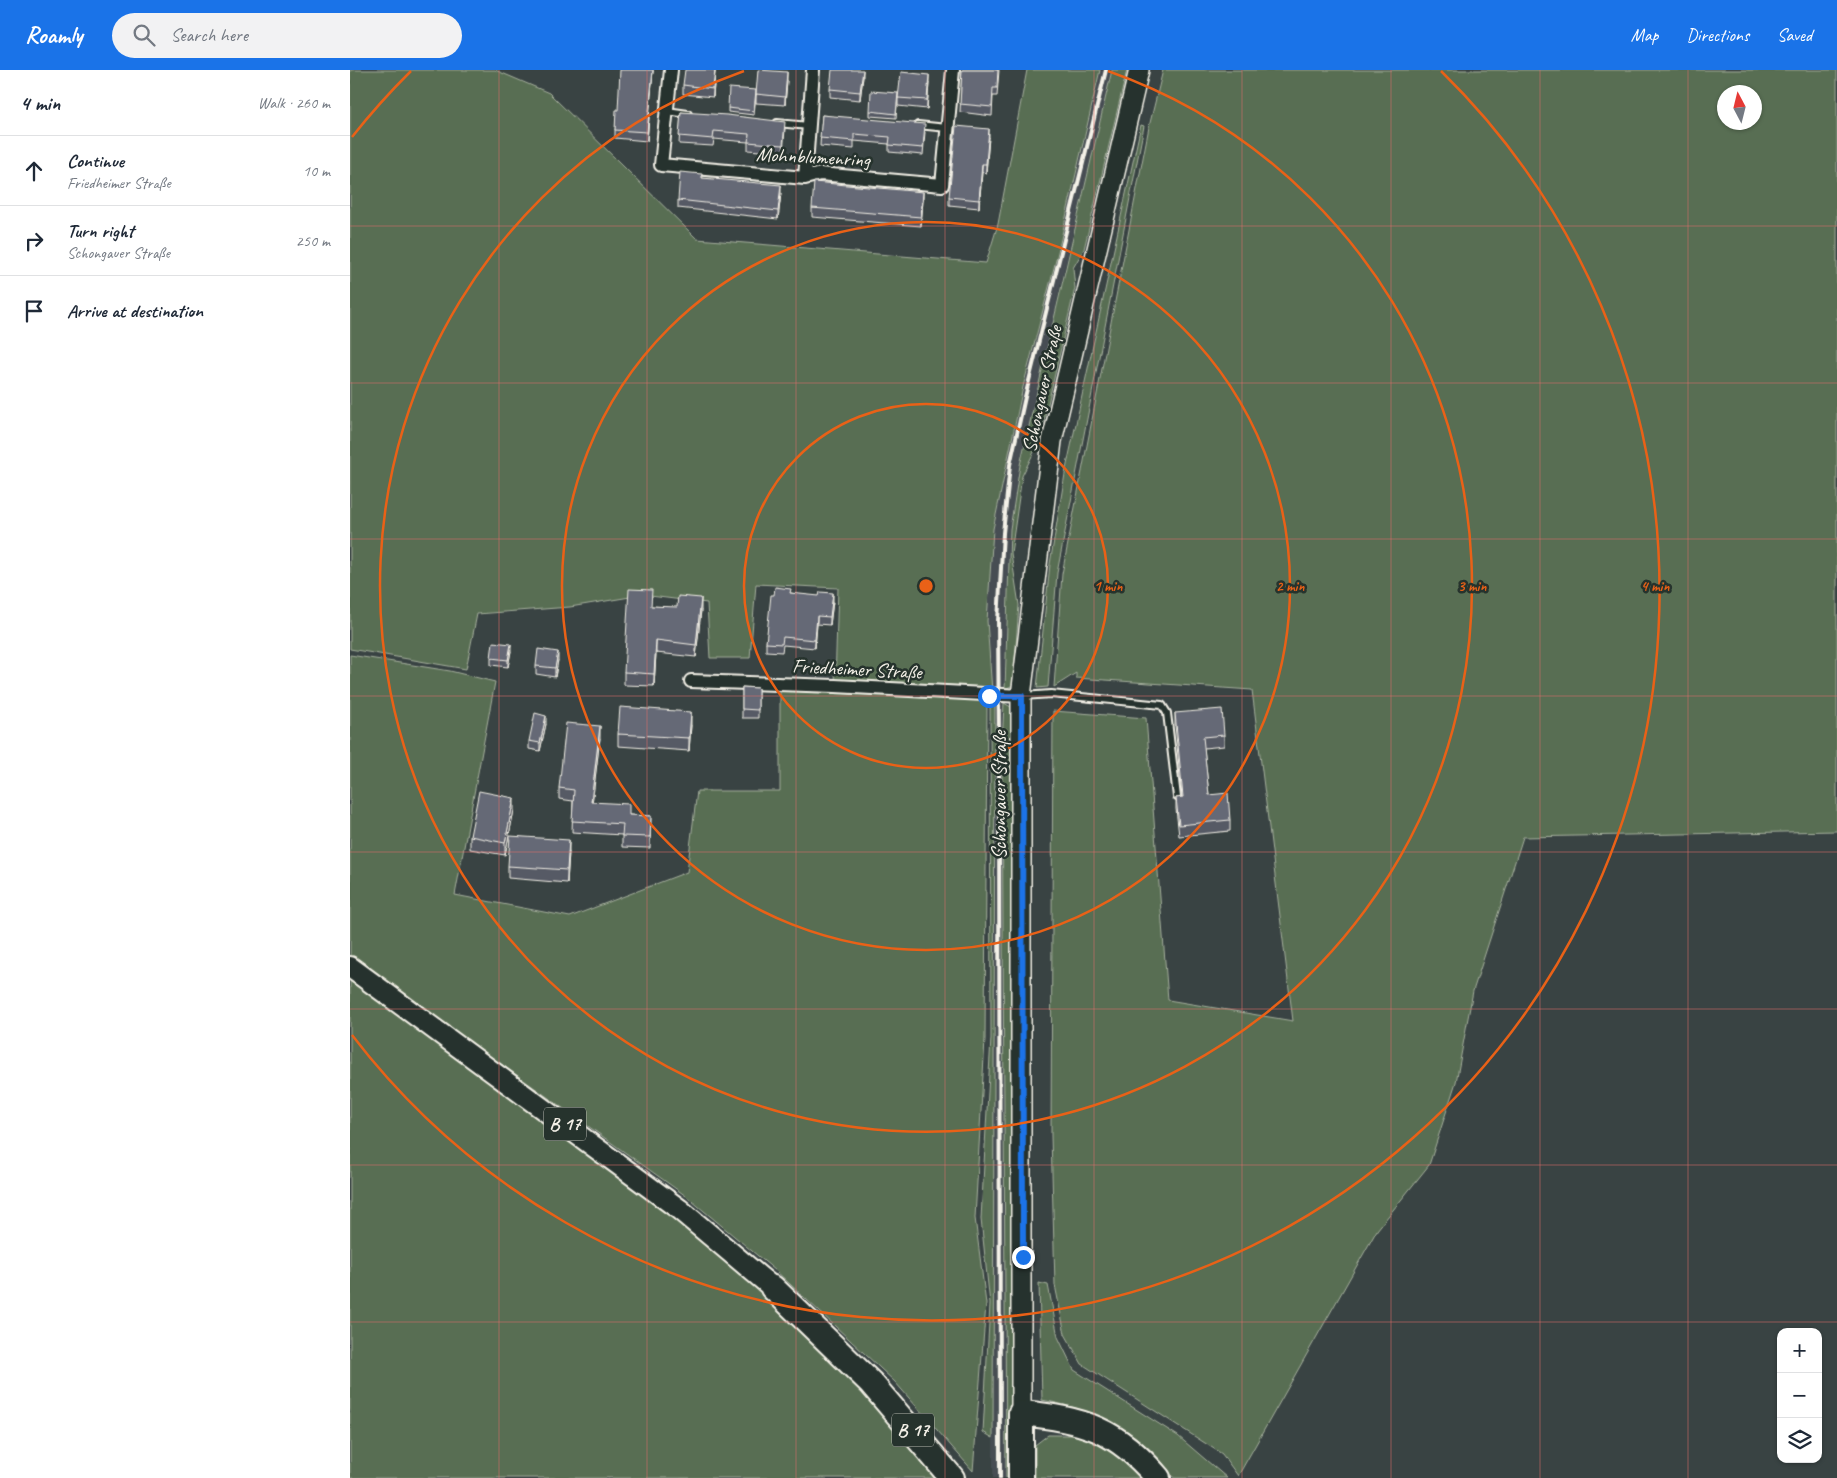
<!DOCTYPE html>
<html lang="en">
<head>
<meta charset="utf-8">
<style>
	body { margin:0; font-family:Caveat,sans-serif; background:#f2f2f3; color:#1f2937 }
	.controls { position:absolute; right:15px; bottom:15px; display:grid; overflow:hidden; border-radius:10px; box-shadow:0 1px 4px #0004 }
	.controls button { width:45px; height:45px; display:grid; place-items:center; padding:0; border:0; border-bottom:1px solid #e0e1e3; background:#fff; color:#1f2937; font:25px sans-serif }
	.compass { position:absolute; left:1367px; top:15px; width:45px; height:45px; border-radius:50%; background:#fff; box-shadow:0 1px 4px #0004; rotate:353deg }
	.stop { position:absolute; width:15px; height:15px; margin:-11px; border:4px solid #1a73e8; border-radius:50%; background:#fff }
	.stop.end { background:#1a73e8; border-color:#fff; box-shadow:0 1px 5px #0008 }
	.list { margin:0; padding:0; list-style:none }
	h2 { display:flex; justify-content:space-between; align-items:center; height:65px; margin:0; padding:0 20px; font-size:21px }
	h2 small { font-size:16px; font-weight:400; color:#747a83 }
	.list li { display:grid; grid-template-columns:32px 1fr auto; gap:15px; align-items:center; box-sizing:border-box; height:70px; padding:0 20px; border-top:1px solid #e0e1e3 }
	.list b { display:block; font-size:19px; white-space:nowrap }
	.list p { margin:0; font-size:16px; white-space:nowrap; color:#747a83 }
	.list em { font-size:16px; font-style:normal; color:#747a83 }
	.icon { flex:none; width:28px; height:28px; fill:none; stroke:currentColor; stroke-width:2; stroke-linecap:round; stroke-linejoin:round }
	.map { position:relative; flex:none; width:1487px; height:1408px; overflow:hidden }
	header { display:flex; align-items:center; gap:30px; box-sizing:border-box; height:70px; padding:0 25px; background:#1a73e8; color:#fff }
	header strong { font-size:24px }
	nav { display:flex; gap:28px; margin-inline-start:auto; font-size:18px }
	.search { width:350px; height:45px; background:#f2f2f3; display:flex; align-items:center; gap:12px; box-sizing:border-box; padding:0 18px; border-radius:28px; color:#747a83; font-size:19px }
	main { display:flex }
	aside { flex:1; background:#fff }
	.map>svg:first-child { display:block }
</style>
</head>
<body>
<header>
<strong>Roamly</strong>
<div class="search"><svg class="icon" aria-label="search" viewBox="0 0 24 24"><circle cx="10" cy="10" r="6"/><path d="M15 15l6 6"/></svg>Search here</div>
<nav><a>Map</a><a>Directions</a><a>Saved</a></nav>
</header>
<main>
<aside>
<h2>4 min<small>Walk · 260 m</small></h2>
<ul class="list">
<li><svg class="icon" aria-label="ahead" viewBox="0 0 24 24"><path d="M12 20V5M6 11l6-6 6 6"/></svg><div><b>Continue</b><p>Friedheimer Straße</p></div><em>10 m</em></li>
<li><svg class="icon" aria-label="right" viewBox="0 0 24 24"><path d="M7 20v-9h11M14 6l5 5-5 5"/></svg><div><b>Turn right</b><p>Schongauer Straße</p></div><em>250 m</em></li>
<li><svg class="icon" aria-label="arrive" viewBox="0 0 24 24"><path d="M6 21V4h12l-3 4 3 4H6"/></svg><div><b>Arrive at destination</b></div></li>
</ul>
</aside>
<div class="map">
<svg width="1487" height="1408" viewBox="0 0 1487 1408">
	<rect width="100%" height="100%" fill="#394343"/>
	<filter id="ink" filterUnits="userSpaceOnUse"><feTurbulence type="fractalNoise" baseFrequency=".02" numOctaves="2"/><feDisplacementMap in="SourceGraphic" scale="10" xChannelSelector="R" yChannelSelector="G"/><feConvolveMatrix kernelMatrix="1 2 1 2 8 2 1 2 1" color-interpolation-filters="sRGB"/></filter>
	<g filter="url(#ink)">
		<path fill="#464e52" d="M750,0h12l-55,230 -4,29 -33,136 -10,64 -8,217 4,405v327h-13l1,-627 -2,-159 -5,-71 6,-91 30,-143 34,-131z"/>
		<path fill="#586e53" stroke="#a6b09e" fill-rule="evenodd" d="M0,0h145l54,23 148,146 289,24 12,-39 29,-154h73l-43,186 -34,131 -30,142 -6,92 5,71 -157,-9 3,-95 -82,-4 -6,74h-40l-3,-55 -65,-8 -72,12 -93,7 -11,55 -116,-20z
			M762,0h15l-43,179 -11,19 2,20 -36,154 -17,34 -11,77 8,52 -6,80 -8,4 5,-160 10,-64z
			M813,0h674v761l-314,6 -50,154 -17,91 -27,83 -52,65 -139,246 -16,-22 -140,-90 -17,-30 -10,-49 -4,-150 2,-424 93,7 22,282 125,21 -41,-331 -176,-12v-5l-22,14 8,-113 87,-447zM1374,22h30v30h-30z
			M791,55l3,1 -87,447 -9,114 -11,1 13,-124 15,-90z
			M0,585l100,16 45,11 -40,213 115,22 117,-45 10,-81h83v-104l207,11 -2,341 -10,179 11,86 -13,167 -78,-89 -119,-111 -90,-75 -336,-240z
			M640,632l5,1 -2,735 -10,-6 7,-128 -9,-85 10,-181z
			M654,633l7,4 2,10 -2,593 2,168h-7l-4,-732z
			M0,907l122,87 291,220 184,194h-597z
			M689,1213l9,2 10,52 16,33 104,66 49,42h-53c-34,-49 -75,-67 -132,-78z
			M698,1365h28l35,9 35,34h-111v-33z"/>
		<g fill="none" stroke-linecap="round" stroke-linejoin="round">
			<defs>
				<path id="lane" d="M317,41l21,3
					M427,53l32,3
					M568,55l29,3
					M673,626l28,-2 111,11 5,8 10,84"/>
				<path id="street" d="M321,0l-10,95 144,13 15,-4 122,11 11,-115
					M455,108l8,-108
					M341,611l144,5 186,10"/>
				<path id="secondary" d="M671,1343v-717l31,-255 87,-371"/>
				<path id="primary" d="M0,897l329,242 94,79"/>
				<path id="highway" d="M423,1218l98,95 81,95
					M671,1408v-65c63,6 95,16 137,65"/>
			</defs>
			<use href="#lane" stroke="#f4f1e8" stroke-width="10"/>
			<use href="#street" stroke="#f4f1e8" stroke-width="16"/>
			<use href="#secondary" stroke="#f4f1e8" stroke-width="22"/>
			<use href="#primary" stroke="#f4f1e8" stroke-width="24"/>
			<use href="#highway" stroke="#f4f1e8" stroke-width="28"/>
			<use href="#lane" stroke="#26332d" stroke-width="6"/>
			<use href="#street" stroke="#26332d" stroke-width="12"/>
			<use href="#secondary" stroke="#26332d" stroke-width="19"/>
			<use href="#primary" stroke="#26332d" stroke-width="20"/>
			<use href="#highway" stroke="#26332d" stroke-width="24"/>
			<path stroke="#f4f1e8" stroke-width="4" d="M650,1408l-1,-731 -1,-126 5,-88 7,-68 15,-68 81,-327"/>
		</g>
		<path fill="#575a65" stroke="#f4f1e8" d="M303,0l-6,71 -32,-3v-8l3,-20z
			M365,0l-2,27 -30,-3v-9z
			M612,0h37l-2,26h-4l-1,20 -32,-4z
			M513,7l-3,23 -30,-3v-8z
			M437,10l-2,25 -29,-2v-9z
			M579,13l-2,26 -29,-3v-8z
			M548,23l-2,25 -26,-2v-5z
			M406,24l-2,21 -26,-3v-4z
			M331,42l104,17 -2,24 -35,-3v-8l-34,-3 -1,7 -34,-2z
			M472,45l103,17 -2,23 -34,-3v-8l-35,-3v8l-34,-3z
			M639,67l-3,36 -4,-1 -3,36 -30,-3v-8z
			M352,108l79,15 -3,26 -100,-11v-8z
			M573,130l-2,26 -109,-9v-9z
			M441,523l42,8 -3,24 -13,-1 -2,24 -32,-3 -1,7 -16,-1v-8l8,-48z
			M302,536l49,4 -5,47 -40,-4 -2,33 -30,-1v-13z
			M161,581l-3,16 -17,-2v-7z
			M208,590l-3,17 -19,-3v-8z
			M392,617l16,1v30h-16z
			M825,643l49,22v11l-20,2 5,47 21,25v11l-51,5 -3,-27v-11l6,-1 -7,-72z
			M196,654l-6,27 -11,-2v-8z
			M341,655l-2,26 -71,-5v-12z
			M250,668l-8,64 37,13 22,1 -1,32 -28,-1v-12l-50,-3 1,-31 -14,-2v-11z
			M164,740l-9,45 -35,-6v-13z
			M219,782l-2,31 -59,-5v-12z"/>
		<path fill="#474a53" stroke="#f4f1e8" d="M303,0l-6,71v-9z
			M365,0v3l-2,24v-8z
			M513,0v7l-3,23v-8z
			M437,2v8l-2,25v-8z
			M579,5v8l-2,26v-9z
			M639,59v8l-3,36v-9z
			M632,94v8l-3,36v-8z
			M431,115v8l-3,26v-8z
			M573,122v8l-2,26v-9z
			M483,523v8l-3,24v-8z
			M351,528v12l-5,47v-12z
			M467,546v8l-2,24v-8z
			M306,570v13l-2,33v-12z
			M161,574v7l-3,16v-7z
			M208,582v8l-3,17v-9z
			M341,642v13l-2,26v-13z
			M196,646v8l-6,27v-8z
			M250,656v12l-9,75v-11z
			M164,728v12l-9,45v-12z
			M219,770v12l-2,31v-13z"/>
		<path fill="#656976" stroke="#f4f1e8" d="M270,0h33l-6,62 -32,-2 1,-20h2z
			M335,0h30l-2,19 -30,-4z
			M408,0l29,2 -2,25 -29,-3z
			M482,0h31l-3,22 -30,-3z
			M612,0h36l-1,18h-4l-1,19 -32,-3z
			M551,2l28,3 -2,25 -29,-2z
			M379,18l27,2 -2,21 -26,-3z
			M521,21l27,2 -2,21 -26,-3z
			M331,42l46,3 58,7 -2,23 -35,-3 1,-8 -35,-3 -1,8 -34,-3z
			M472,45l103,9 -2,24 -34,-3 1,-8 -36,-3v7l-34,-3z
			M606,56l33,3 -3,35h-4l-3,36 -30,-3z
			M330,102l22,2v4l79,7 -3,26 -100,-11z
			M464,112l109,10 -2,25 -109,-9z
			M425,517l16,2 -1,4 29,3 1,-4 13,1 -3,24 -13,-1 -2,24 -32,-3 -1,7 -16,-1 5,-48h3z
			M279,519l23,1 -1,16 26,1 1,-11 23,2 -5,47 -40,-5 -2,34 -30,-2z
			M143,572l18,2 -3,16 -17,-2z
			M188,579l20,3 -3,16 -19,-2z
			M392,617l16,1v22l-16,-1z
			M270,637l71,5 -2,26 -71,-4z
			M872,639l2,26 -21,2 6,58 19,-2 2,27 -51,5 -3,-27 7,-1 -8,-84z
			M185,643l11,3 -6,27 -11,-2z
			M216,653l34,3 -9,76 38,2v11l22,1 -1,21 -28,-1 1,-12 -51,-3 2,-31 -15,-2z
			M129,721l35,7 -9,45 -35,-7z
			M160,766l59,4 -2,30 -59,-4z"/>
	</g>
	<g fill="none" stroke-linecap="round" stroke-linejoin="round" filter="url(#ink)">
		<path stroke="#1a73e8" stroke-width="6" d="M639,626h33l1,561"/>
	</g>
	<path fill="none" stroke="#e06e6b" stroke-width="1" stroke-opacity="0.55" d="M149,0v1408M297,0v1408M446,0v1408M595,0v1408M744,0v1408M892,0v1408M1041,0v1408M1190,0v1408M1338,0v1408M0,156h1487M0,313h1487M0,469h1487M0,626h1487M0,782h1487M0,939h1487M0,1095h1487M0,1252h1487"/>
	<g fill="none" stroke="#e96117" stroke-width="2.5">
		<circle cx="576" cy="516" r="182"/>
		<circle cx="576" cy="516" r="364"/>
		<path d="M758 1A546 546 0 1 1 394 1"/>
		<path d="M2 67A729 729 0 0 1 61 1M1091 1A729 729 0 1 1 2 965"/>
	</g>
	<g text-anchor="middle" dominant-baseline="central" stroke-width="5" stroke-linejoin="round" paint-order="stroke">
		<g fill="#26332d" stroke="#b6b8b0" stroke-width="1">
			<rect x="194" y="1037.5" width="42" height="33" rx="4"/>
			<rect x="542" y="1343.5" width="42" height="33" rx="4"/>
		</g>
		<g font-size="19" font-weight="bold" fill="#f4f1e8">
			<text x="215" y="1054">B 17</text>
			<text x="563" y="1360">B 17</text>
		</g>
		<g font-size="20" fill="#f4f1e8" stroke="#26332d">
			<text transform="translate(463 87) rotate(3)">Mohnblumenring</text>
			<text transform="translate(692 319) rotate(-78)">Schongauer Straße</text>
			<text transform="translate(507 599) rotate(3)">Friedheimer Straße</text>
			<text transform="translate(649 725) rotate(-90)">Schongauer Straße</text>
		</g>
	</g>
	<circle cx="576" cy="516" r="8" fill="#e96117" stroke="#26332d" stroke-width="2.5"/>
	<g font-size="15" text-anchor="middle" font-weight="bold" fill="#e96117" stroke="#26332d" stroke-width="5" stroke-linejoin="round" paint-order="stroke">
		<text x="758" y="521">1 min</text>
		<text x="940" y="521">2 min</text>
		<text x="1122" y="521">3 min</text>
		<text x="1305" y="521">4 min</text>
	</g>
</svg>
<div class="controls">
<button>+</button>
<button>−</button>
<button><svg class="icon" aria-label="layers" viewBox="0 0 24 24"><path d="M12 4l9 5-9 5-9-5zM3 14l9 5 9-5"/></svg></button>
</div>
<svg class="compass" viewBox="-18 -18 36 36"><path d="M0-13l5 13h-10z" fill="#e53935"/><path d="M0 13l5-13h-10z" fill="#747a83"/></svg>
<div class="stop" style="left:639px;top:626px"></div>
<div class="stop end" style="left:673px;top:1187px"></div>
</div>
</main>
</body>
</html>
